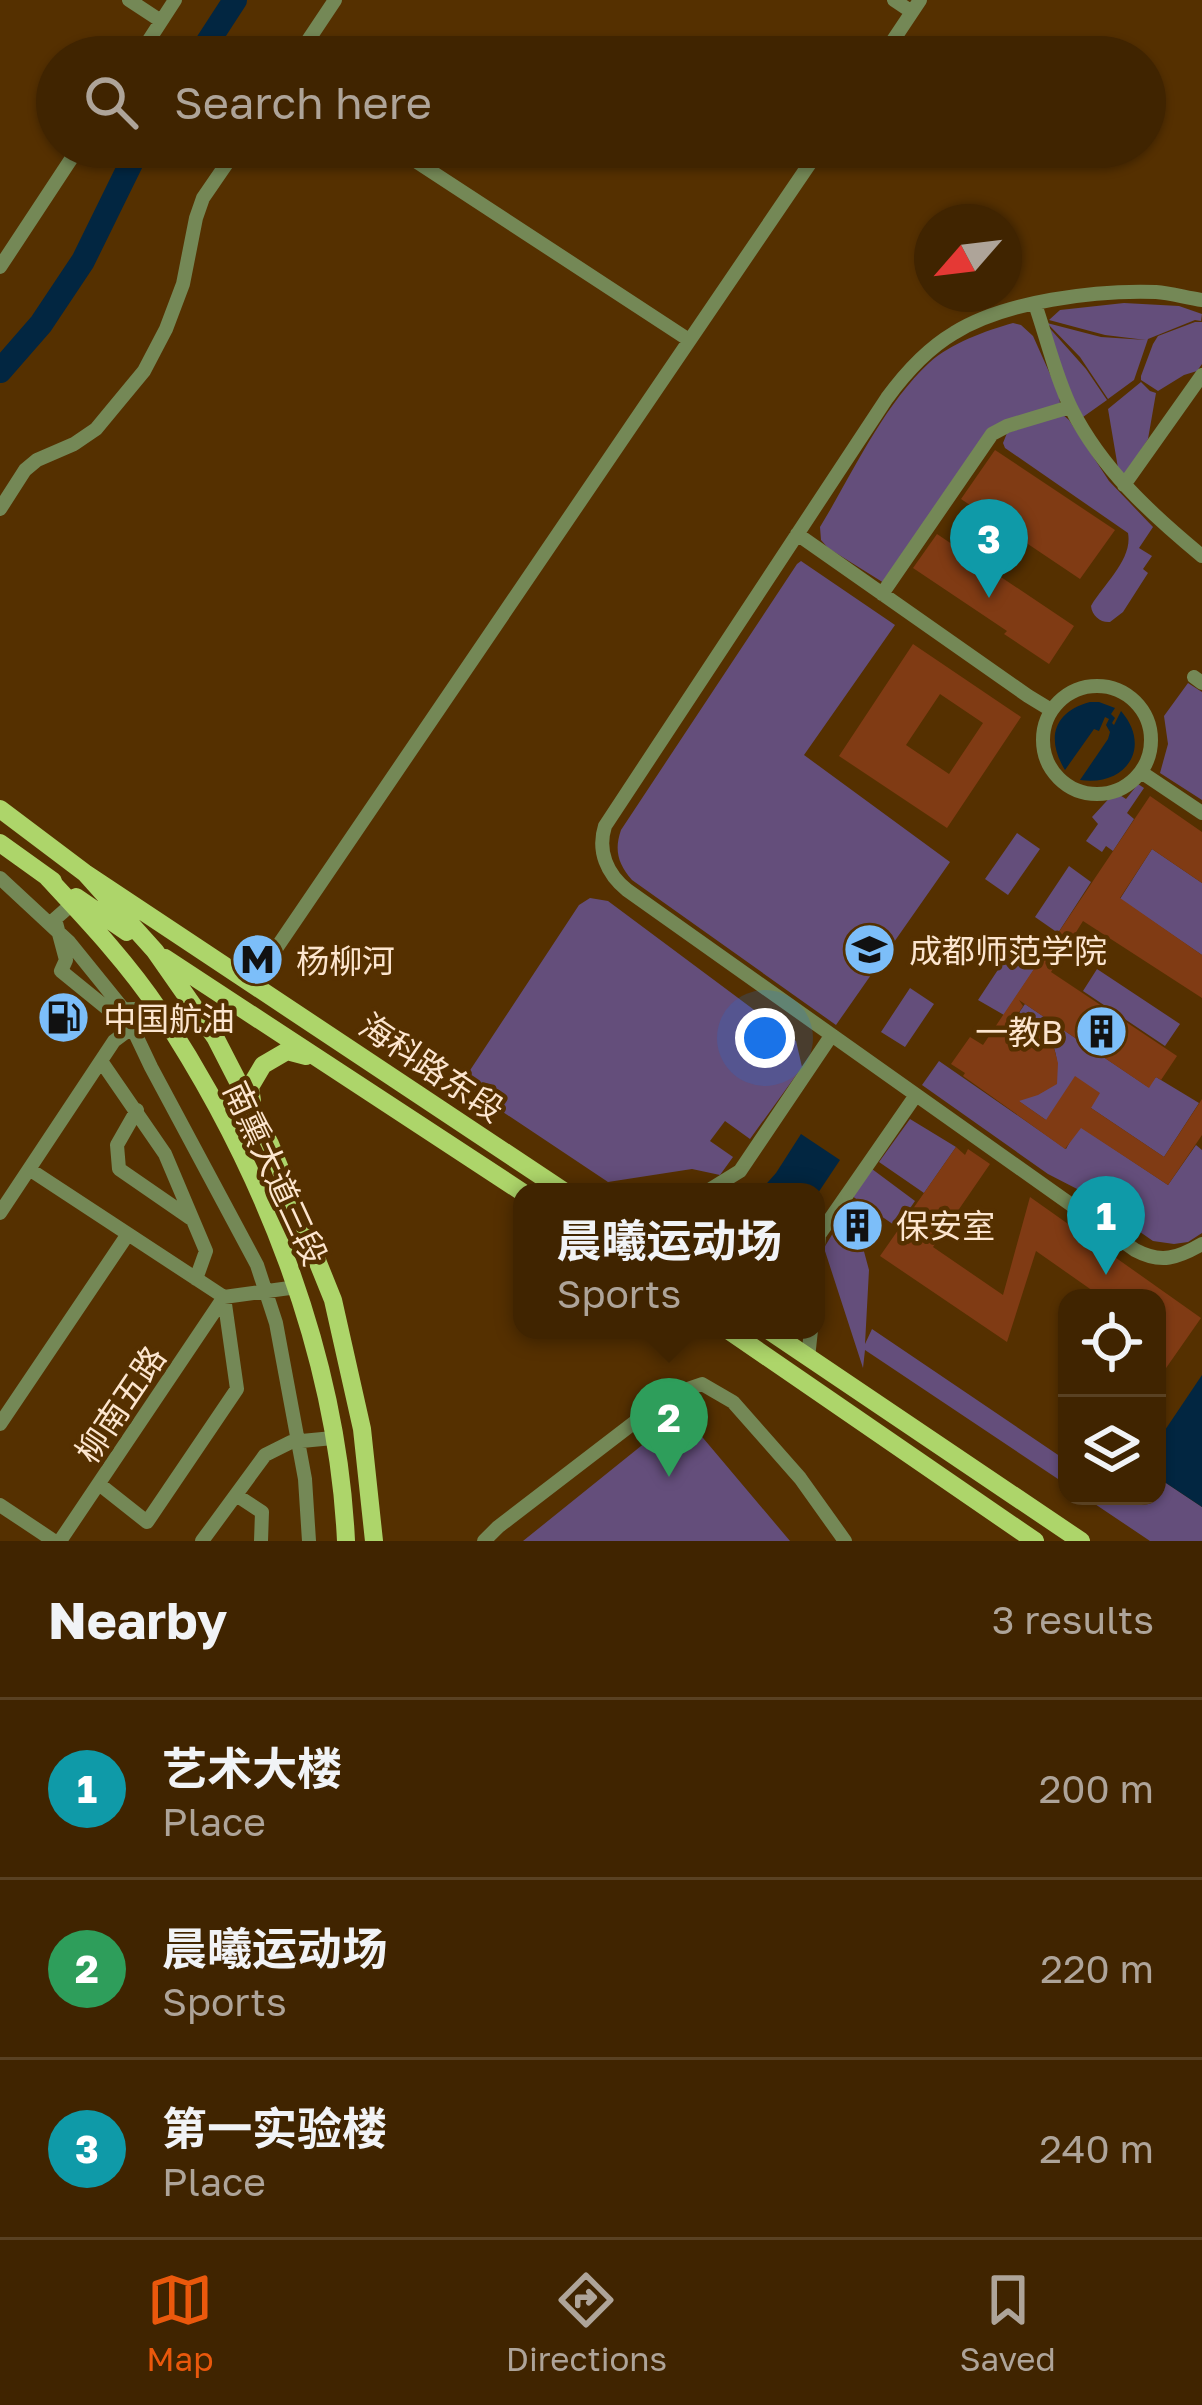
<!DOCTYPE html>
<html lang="en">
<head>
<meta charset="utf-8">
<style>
	body { margin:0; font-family:"Golos Text","Noto Sans SC",sans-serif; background:#4b300f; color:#f1f3f6 }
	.controls { position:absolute; right:36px; bottom:36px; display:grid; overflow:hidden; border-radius:24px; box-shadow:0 3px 9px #0004 }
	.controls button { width:108px; height:108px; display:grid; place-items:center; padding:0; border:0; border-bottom:3px solid #594122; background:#402400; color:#f1f3f6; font:60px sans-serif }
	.compass { position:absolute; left:914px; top:204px; width:108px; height:108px; border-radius:50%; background:#402400; box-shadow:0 3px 9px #0004; rotate:242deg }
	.you { position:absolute; left:765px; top:1038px; width:42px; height:42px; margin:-30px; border:9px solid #fff; border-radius:50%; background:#1a73e8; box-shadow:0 0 0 18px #1a73e833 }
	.badge { display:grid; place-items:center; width:78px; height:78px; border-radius:50%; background:#ea580c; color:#fff; font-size:39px; font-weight:700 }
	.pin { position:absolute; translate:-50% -99px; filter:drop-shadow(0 3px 6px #0008) }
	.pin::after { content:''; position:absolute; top:63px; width:42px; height:36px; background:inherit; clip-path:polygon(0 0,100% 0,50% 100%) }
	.popup { position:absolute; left:513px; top:1183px; width:312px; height:156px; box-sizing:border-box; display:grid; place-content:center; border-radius:24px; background:#402400; filter:drop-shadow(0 3px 9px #0005); font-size:39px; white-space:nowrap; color:#aea499 }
	.popup b { font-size:45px; color:#f1f3f6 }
	.popup::after { content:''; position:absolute; left:50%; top:100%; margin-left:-24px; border:24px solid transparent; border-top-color:#402400 }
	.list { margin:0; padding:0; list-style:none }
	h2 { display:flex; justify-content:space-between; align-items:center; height:156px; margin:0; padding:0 48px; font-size:51px }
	h2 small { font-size:39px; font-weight:400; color:#aea499 }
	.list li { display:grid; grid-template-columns:78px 1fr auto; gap:36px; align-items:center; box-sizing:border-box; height:180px; padding:0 48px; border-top:3px solid #594122 }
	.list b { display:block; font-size:45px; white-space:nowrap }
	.list p { margin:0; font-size:39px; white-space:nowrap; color:#aea499 }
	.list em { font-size:39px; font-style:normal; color:#aea499 }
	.icon { flex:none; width:66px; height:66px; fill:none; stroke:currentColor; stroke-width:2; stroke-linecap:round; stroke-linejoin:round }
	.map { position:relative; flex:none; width:1202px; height:1541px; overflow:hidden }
	.search { position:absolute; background:#402400; box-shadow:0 3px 9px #0004; left:36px; right:36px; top:36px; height:132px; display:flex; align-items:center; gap:30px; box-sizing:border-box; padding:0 42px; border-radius:66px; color:#aea499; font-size:45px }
	.sheet { height:696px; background:#402400 }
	nav { display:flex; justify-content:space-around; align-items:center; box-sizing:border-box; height:168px; border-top:3px solid #594122; background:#402400; font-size:33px; color:#aea499 }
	nav a { display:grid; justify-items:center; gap:6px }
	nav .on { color:#ea580c }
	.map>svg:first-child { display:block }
</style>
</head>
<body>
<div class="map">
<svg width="1202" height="1541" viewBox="0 0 1202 1541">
	<rect width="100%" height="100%" fill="#553000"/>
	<path fill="#644e7b" d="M1124,303l55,3 23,8 -1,7 -6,-1 -47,19 -14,41 -26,19 -28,-42 -33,-34 54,14 45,3 -41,-5 -56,-15 11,-10z
		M1195,322h7v42l-5,7 -13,4 -26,16 -17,-11v-4l12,-32 5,-8z
		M1013,323l8,2 12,11 26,58 1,10 -68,24 -108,155 -56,-35 -7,-8 -1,-13c33,-54 62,-120 109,-164 22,-20 56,-32 84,-40z
		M1045,323l41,46 21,31 -24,17 -14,-26z
		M1141,382l9,9 6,2 -8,46 -23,36 -7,-7 -10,-59z
		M1062,414l7,6 40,61 44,46 -14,21 13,8 -9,13 5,4 -25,39 -13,10c-9,1 -18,-6 -19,-16 13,-22 42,-47 37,-73l-123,-85 -2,-5 4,-10z
		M801,561l94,64 -91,130 146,107 -114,163 -204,-145c-14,-16 -18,-30 -11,-50l176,-266z
		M1188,683l14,9v108l-42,-27 8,-29 -4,-28z
		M1138,784l6,4 -17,25 7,6 -21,32 -7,-5 -4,6 -16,-11 12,-17 -6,-7 23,-25 11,7z
		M1017,833l23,16 -32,46 -23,-16z
		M1152,849l50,34v72l-82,-56z
		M1069,866l22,16 -33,51 -23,-16z
		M590,898l18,3 188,140 6,26 -52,72 -25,-18 -15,20 23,16 -13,18 -28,-6 -84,13 -147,-98 118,-179z
		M1015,944l24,18 -35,53 -26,-15z
		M1097,969l83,55 -15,22 -82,-55z
		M910,988l24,16 -29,43 -24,-15z
		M1025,1004l123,83 8,-10 43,26 -35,54 -73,-49 -37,1 114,76 28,-40 6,5v83l-14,9 -14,2 -21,-3 -72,-50 -33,-17 -126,-89 17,-24 127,88 6,-11 -65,-45c34,11 59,-9 47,-45l-18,-15h-24l-13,9z
		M910,1119l46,28 -32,46 -45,-31z
		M872,1169l43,32 -18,26 -45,-31z
		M836,1228l26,16 7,26 -4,74 7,-15 195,132v24l-202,-135 -2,18 -39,-120z
		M682,1413l108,128h-267z
		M1157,1477l45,30v34h-52l-67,-45h74z"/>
	<path fill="#022641" d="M1090,702h9l16,6 -4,6 4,4 -3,5 2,2 7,-14c32,37 4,76 -41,69l28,-41 2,-7 -4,-7 3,-6 -4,-2 -6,14 -5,-2 -29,41c-19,-31 -12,-58 25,-68z
		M801,1134l39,26 -24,36v-4h-57l17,-19z
		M1202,1375v132l-45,-30v-35z"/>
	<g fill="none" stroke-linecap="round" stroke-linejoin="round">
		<path stroke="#022641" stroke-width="24" d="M198,57l37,-57
			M0,371l41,-47 42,-63 56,-114"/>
	</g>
	<path fill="#803b14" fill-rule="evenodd" d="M995,450l120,80 -35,49 -119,-80z
		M937,534l137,92 -25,38 -45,-30 3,-3 -94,-63z
		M913,644l108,73 -74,111 -108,-72zM940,694l43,29 -34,51 -43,-29z
		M1150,796l52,36v51l-50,-34 -32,49 82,57v43l-119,-77 -32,51 126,84 -16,24 -5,-3 -7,11 -130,-88 4,6 -17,26 22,-1 16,4 10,13 4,15 -1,21 -19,11 -19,6 27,19 29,-44 25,17 -9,15 73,49 38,-58v36l-34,50 -87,-57 -16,21 -102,-73 2,-3 -14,-9 19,-27 13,8z
		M956,1147l9,8 3,-6 22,15 -57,83 70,48 27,-98 171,121 -44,63v-33l6,-8 -6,-4v-38h-54l-67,-47 -29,91 -127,-86z"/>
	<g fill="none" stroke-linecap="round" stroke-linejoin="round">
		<path stroke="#748856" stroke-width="14" d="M129,0l32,21
			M894,0l18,12
			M138,57l37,-57
			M297,57l38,-57
			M882,57l38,-57
			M394,147l295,193
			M0,267l79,-120
			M1202,300c-15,-2 -31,-7 -46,-8 -60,-2 -151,9 -202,41 -27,16 -48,39 -67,65l-282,428c-8,25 2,48 22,64l508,360c26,14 43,8 67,-6
			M1035,304c12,35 21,74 37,106 30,59 79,104 130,146
			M1124,485l78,-110
			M0,509l25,-39 12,-10 37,-16 22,-15 48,-58 22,-42 17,-45 13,-66 7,-20 35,-51
			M797,534l231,162 23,14
			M882,594l110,-160 15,-8 63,-19
			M1194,677l8,6
			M1043 740a54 54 0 1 1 108 0a54 54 0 1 1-108 0Z
			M1141,772l61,41
			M0,878l69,64 55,68 27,57 106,198 19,58 29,156 4,62
			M72,904l-17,15 11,41 -5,11 48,39 49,-2
			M252,984l569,-837
			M101,1061l64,93 41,97 -10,28
			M137,1110l-20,35 2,24 71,49
			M29,1169l195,128 13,92 -90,133 -48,-38
			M706,1192l34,-21 91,-135
			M0,1213l114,-172 44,-33
			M816,1268l3,-33 97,-140
			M808,1358l3,-28
			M0,1424l128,-190
			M236,1495l26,17 -1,29
			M0,1505l54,36
			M60,1541l164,-244 73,-10
			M202,1541l63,-86 26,-13 42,-4
			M484,1541l14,-14 172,-132 32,-11 31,18 67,76 45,63"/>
		<path stroke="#add56a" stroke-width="18" d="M0,809l85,64 480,319
			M0,843l53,38
			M85,873l70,78 60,86 55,107 63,156 29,129 12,112
			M47,877c39,42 80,85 112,133 103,156 178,342 187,531
			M76,897l51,35
			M165,958l357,234
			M252,1101l-2,-14 13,-22 24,-14 19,5
			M728,1330l307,211
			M768,1330l313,211"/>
	</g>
	<defs>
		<symbol id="university-disc" viewBox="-11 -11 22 22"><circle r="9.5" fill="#7cbef9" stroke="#553000"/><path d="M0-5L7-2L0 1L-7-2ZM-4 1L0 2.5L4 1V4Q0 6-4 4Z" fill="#111"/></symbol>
		<symbol id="metro-disc" viewBox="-11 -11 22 22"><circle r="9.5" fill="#7cbef9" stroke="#553000"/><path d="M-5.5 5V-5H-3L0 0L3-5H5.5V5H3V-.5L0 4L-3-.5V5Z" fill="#111"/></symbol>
		<symbol id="fuel-disc" viewBox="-11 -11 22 22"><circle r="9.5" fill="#7cbef9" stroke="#553000"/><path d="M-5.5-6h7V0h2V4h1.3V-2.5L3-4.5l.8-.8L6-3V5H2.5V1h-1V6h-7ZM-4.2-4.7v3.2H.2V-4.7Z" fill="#111"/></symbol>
		<symbol id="building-disc" viewBox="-11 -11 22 22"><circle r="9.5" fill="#7cbef9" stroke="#553000"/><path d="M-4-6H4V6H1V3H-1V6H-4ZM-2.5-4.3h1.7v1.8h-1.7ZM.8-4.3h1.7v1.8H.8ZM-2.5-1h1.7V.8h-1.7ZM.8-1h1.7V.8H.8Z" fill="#111"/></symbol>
	</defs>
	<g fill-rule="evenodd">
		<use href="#university-disc" x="840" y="920" width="59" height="59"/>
		<use href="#metro-disc" x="228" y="930" width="59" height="59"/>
		<use href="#fuel-disc" x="34" y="988" width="59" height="59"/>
		<use href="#building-disc" x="1072" y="1002" width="59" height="59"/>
		<use href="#building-disc" x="828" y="1196" width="59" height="59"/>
	</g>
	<g text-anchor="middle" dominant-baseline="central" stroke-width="9" stroke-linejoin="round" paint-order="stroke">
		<g font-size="33" fill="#fce5ce" stroke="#553000" text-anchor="start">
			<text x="909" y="950">成都师范学院</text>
			<text x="296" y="960">杨柳河</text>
			<text x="103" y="1018">中国航油</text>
			<text x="1063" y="1031" text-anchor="end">一教B</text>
			<text x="896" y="1225">保安室</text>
		</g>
		<g font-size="33" fill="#fce5ce" stroke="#553000">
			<text transform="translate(432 1067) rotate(34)">海科路东段</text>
			<text transform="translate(276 1173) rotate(65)">南熏大道三段</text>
			<text transform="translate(120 1404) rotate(-56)">柳南五路</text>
		</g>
	</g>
</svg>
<div class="controls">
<button><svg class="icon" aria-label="locate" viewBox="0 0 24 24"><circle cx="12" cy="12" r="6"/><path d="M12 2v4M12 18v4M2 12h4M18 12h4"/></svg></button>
<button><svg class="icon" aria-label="layers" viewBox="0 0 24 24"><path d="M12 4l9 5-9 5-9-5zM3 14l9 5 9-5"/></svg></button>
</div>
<svg class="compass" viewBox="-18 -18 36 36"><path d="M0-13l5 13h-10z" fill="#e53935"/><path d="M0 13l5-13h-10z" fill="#aea499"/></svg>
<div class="you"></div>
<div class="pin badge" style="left:1106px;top:1275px;background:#0f9aa8">1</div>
<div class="pin badge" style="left:669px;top:1477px;background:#2e9e5b">2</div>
<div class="popup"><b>晨曦运动场</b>Sports</div>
<div class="pin badge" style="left:989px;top:598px;background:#0f9aa8">3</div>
<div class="search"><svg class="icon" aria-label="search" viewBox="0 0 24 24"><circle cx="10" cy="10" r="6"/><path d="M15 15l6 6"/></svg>Search here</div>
</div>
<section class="sheet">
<h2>Nearby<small>3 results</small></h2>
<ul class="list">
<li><span class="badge" style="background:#0f9aa8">1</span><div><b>艺术大楼</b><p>Place</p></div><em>200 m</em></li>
<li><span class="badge" style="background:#2e9e5b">2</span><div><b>晨曦运动场</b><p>Sports</p></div><em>220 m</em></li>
<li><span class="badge" style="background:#0f9aa8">3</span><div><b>第一实验楼</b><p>Place</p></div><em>240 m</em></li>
</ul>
</section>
<nav>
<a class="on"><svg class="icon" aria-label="map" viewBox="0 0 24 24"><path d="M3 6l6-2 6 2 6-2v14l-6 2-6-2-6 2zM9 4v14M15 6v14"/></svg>Map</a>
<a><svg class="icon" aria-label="directions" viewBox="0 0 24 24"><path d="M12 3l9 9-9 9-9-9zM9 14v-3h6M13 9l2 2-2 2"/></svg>Directions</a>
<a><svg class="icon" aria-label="saved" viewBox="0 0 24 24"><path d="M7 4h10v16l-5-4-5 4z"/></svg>Saved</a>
</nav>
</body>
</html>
